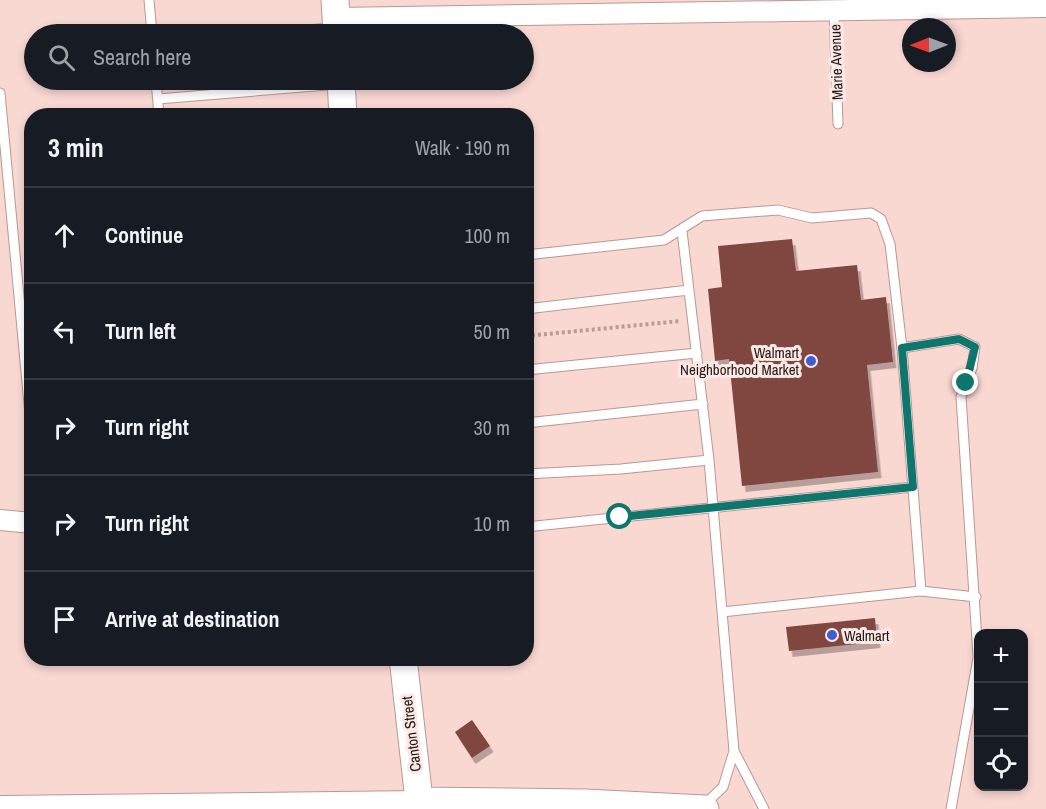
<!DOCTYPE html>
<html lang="en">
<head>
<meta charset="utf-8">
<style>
	body { margin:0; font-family:"Archivo Narrow",sans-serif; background:#20242c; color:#f1f3f6 }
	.controls { position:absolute; right:18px; bottom:18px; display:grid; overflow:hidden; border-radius:12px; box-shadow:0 3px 9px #0003 }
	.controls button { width:54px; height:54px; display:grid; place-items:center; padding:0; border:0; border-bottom:2px solid #363941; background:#171b24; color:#f1f3f6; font:30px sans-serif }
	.compass { position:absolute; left:902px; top:18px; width:54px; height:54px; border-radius:50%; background:#171b24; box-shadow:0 3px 9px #0003; rotate:269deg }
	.stop { position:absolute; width:18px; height:18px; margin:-14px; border:4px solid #0f766e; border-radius:50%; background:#fff }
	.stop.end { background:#0f766e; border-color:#fff; box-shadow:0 2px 6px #0008 }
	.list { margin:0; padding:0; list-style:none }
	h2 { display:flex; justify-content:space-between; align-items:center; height:78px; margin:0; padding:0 24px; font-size:26px }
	h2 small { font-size:20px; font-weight:400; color:#9ea1a6 }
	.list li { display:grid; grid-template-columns:39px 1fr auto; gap:18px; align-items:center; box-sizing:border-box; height:96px; padding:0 24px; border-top:2px solid #363941 }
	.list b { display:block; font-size:22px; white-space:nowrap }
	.list em { font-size:20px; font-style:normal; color:#9ea1a6 }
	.icon { flex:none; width:33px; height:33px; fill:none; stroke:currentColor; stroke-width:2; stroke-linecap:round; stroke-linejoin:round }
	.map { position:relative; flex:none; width:1046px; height:809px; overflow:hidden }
	.search { position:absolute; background:#171b24; box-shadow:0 3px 9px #0003; left:24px; top:24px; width:510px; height:66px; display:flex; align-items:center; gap:15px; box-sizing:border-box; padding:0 21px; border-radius:33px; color:#9ea1a6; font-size:22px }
	.panel { position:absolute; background:#171b24; box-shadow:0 3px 9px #0003; left:24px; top:108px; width:510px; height:558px; border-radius:24px }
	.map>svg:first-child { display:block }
</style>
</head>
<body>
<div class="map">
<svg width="1046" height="809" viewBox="0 0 1046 809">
	<defs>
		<filter id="shadow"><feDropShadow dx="3.5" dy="6" stdDeviation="0" flood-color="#0004"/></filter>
	</defs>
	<rect width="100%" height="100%" fill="#fad8d2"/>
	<path fill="#7f463f" filter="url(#shadow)" d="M792,239l4,32 61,-6 4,35 25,-3 7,65 -26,3 11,107 -136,14 -13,-127 -14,2 -7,-72 14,-2 -4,-41z
		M875,618l2,24 -88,9 -3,-24z
		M472,720l18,26 -18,12 -17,-26z"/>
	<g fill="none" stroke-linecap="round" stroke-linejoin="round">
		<defs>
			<path id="service" d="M149,0l3,34
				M834,11l4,113
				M252,34l81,-6
				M156,80l3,36
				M0,93l32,343
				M158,99l181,-15
				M682,231l27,229 25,291 30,58
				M526,255l138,-15 38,-24 76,-6 34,8 59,-5 10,6 9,25 12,104 19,243
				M526,309l163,-19
				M902,348l57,-9 16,8 -3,21 -11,29 17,259
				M526,370l171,-17
				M526,423l177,-19
				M526,474l95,-5 88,-9
				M526,527l387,-40
				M722,612l199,-21 55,6
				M704,805l19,-18 11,-36
				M951,809l27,-151"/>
			<path id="minor" d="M336,18l710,-11
				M0,520l32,3
				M0,806l419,-5"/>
			<path id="secondary" d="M335,0l2,34
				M341,80l2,36
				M403,658l17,151
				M419,801l166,2 120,6"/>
		</defs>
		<use href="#service" stroke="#be9690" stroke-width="11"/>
		<use href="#minor" stroke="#be9690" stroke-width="22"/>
		<use href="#secondary" stroke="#be9690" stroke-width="29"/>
		<path stroke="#b89c97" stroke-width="4" stroke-dasharray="3 3" stroke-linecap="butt" d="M526,336l155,-15"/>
		<use href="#service" stroke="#fff" stroke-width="9"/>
		<use href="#minor" stroke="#fff" stroke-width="20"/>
		<use href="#secondary" stroke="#fff" stroke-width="27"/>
	</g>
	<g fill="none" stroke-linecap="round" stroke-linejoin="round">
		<path stroke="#0f766e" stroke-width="8" d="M620,517l293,-30 -11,-139 57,-9 16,8 -9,36"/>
	</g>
	<g fill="#3e5ed0" stroke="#fbe9e7" stroke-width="2">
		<circle cx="811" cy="361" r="6"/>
		<circle cx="832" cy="635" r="6"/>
	</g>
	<g text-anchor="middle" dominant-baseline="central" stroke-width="6" stroke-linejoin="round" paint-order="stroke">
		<g font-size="15" fill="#241613" stroke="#fbe9e7">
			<text transform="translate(836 62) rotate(-92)">Marie Avenue</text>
			<text transform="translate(411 734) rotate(-97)">Canton Street</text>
		</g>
		<g font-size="15" fill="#241613" stroke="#fbe9e7" text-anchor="end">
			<text x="799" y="352">Walmart<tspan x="799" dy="17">Neighborhood Market</tspan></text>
			<text x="844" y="635" text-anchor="start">Walmart</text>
		</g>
	</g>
</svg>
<div class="controls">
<button>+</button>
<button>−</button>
<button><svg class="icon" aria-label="locate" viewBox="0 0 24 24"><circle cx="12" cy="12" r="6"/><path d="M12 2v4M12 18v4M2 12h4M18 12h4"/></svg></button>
</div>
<svg class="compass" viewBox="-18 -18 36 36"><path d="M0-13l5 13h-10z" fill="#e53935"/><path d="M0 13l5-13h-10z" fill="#9ea1a6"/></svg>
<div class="stop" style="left:620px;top:517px"></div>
<div class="stop end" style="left:966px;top:383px"></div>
<div class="search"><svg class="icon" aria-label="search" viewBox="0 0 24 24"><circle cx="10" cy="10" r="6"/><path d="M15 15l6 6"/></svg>Search here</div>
<section class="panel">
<h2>3 min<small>Walk · 190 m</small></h2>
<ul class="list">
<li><svg class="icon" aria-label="ahead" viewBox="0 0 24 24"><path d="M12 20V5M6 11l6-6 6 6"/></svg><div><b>Continue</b></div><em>100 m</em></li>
<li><svg class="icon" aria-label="left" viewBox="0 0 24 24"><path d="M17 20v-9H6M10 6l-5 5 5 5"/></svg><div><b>Turn left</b></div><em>50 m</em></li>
<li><svg class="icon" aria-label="right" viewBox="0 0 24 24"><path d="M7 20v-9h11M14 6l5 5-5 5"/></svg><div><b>Turn right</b></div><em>30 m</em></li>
<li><svg class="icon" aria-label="right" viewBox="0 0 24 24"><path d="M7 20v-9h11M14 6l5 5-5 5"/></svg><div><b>Turn right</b></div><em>10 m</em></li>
<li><svg class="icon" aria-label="arrive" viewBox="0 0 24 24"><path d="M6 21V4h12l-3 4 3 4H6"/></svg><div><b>Arrive at destination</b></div></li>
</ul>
</section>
</div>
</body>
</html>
